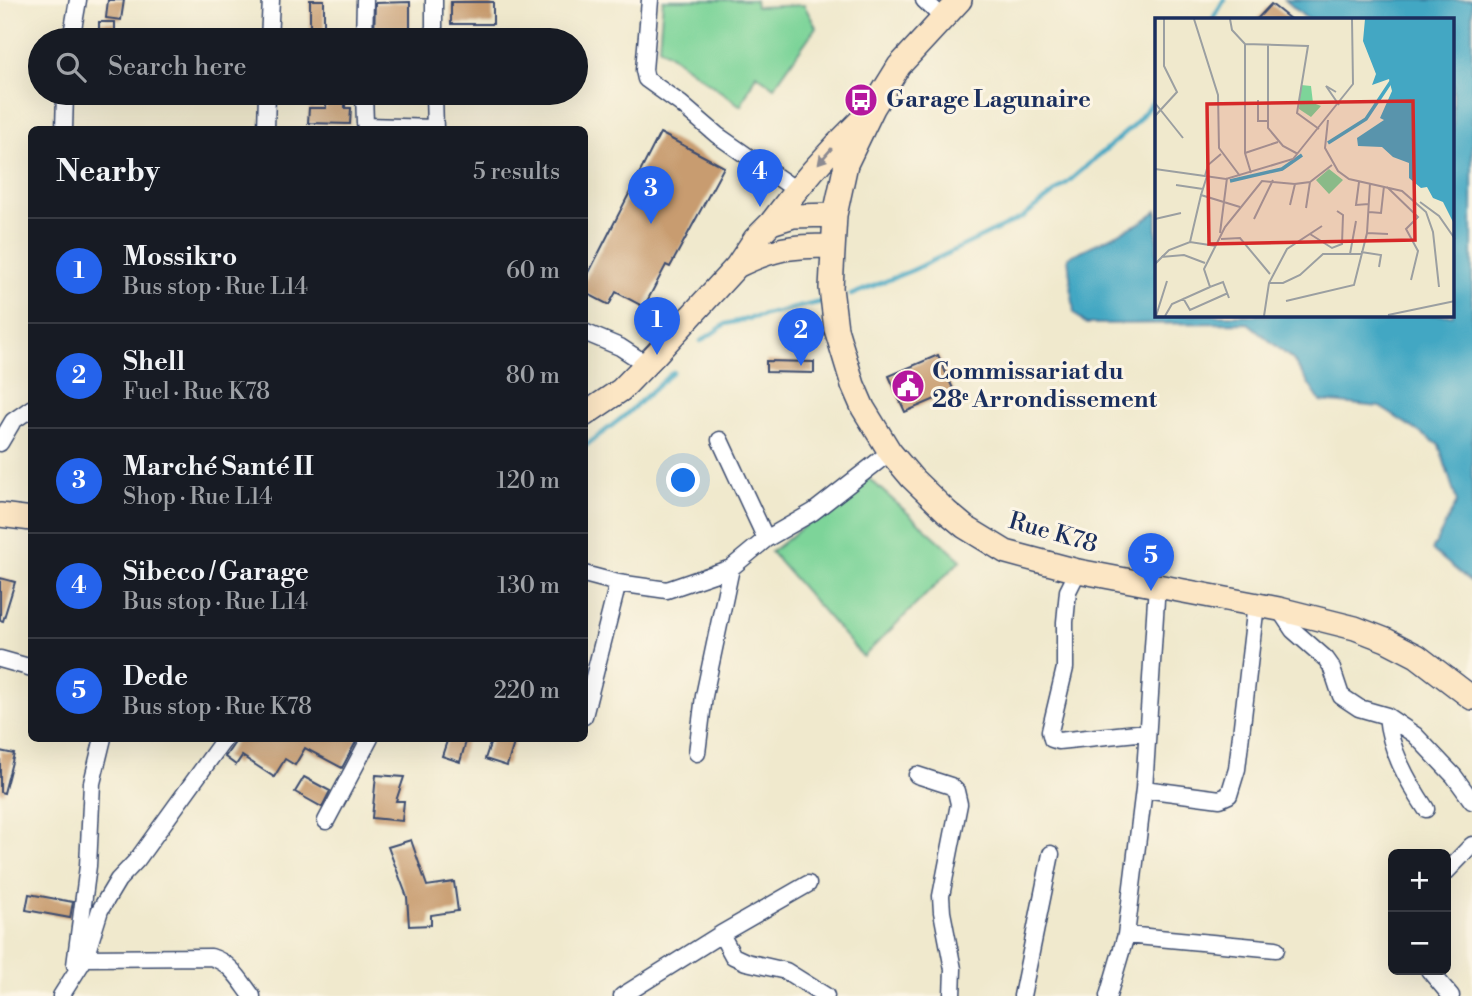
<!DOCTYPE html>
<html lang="en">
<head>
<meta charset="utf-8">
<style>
	body { margin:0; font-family:"Libre Bodoni",serif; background:#242831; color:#f1f3f6 }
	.controls { position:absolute; right:21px; bottom:21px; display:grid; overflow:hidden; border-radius:10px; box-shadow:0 7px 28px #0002 }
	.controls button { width:63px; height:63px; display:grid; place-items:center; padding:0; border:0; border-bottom:2px solid #363941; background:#171b24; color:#f1f3f6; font:35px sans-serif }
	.you { position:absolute; left:684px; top:481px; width:24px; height:24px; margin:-18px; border:5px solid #fff; border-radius:50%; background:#1a73e8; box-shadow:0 0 0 10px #1a73e833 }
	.badge { display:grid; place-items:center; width:46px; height:46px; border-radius:50%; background:#2563eb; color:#fff; font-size:23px; font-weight:700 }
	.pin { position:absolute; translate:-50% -58px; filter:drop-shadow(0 2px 4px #0008) }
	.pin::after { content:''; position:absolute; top:37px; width:24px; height:21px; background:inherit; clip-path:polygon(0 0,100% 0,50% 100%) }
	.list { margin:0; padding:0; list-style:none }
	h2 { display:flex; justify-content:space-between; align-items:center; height:91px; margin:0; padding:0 28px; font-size:30px }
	h2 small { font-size:23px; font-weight:400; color:#9ea1a6 }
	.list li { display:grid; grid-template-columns:46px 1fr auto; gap:21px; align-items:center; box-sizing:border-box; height:105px; padding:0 28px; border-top:2px solid #363941 }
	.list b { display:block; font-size:26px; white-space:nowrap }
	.list p { margin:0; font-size:23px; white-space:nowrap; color:#9ea1a6 }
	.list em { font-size:23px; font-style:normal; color:#9ea1a6 }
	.icon { flex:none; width:38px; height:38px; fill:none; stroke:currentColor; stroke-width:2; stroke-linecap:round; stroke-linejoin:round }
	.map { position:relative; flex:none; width:1472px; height:996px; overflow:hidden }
	.search { position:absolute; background:#171b24; box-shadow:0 7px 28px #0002; left:28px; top:28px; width:560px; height:77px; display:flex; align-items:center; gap:18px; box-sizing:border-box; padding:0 24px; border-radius:38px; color:#9ea1a6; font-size:26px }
	.panel { position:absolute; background:#171b24; box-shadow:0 7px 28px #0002; left:28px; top:126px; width:560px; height:616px; border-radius:10px }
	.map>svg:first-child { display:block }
</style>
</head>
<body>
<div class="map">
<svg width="1472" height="996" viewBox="0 0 1472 996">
	<rect width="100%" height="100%" fill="#fcf5e5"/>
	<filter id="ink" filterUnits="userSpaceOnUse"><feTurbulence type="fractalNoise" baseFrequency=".0143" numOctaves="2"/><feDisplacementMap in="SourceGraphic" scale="14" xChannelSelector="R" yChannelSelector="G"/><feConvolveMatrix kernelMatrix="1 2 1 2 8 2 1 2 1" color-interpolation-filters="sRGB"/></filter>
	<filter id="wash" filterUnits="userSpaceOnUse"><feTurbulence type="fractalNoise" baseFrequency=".00686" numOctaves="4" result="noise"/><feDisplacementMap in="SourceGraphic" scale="28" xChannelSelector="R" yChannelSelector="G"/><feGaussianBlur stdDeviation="1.57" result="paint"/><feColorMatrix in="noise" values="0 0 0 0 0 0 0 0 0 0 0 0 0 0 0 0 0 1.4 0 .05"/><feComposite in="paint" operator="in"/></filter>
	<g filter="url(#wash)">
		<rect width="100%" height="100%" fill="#f0e9cd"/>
		<path fill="#7dd499" stroke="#4c827c" stroke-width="2" d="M663,0h92l1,7 48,-2 12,22 -42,60 -18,-13 -15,32 -82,-59z
			M867,477l94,83 -98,97 -92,-105z"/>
		<path fill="#43a7c3" stroke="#2f6b90" stroke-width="2" d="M1285,0h187v583l-40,-33 25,-48 -18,-57 -59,-38 -60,-6 -27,-41 -45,-37 -162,1 -12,-11 -6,-56 72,-34 17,-12v104h296v-296h-146z"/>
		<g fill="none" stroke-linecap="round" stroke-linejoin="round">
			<path stroke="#43a7c3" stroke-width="4.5" d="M1213,19l11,-19
				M851,295l62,-25 110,-53 45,-35 65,-56 24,-29
				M701,341l25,-17 95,-22
				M584,447l39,-30 50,-45"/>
		</g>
		<g id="blocks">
			<path fill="#c89c6f" d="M108,0h16l-3,20 -15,-2z
				M310,0h14v37h-14z
				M410,2v38h-36l1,-37z
				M451,2h42v22h-42z
				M1271,4l19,15h-33z
				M99,22h16v18h-16z
				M326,97h19v11h6l-1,16 -42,-1 1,-15h17z
				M660,133l64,34 -54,100 -4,-2 -22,42 -28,-15 -7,13 -25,-13v-10z
				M938,355l16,36 -49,21 -16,-36z
				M766,361l48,1v11l-48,-1z
				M0,578l15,4 -12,39 -3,-1z
				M238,738h120l-16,30 -37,-20 -10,17 -10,-6 -11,18 -32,-21 -6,9 -11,-8z
				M448,738h19l-7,24 -18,-6z
				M492,738l23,2 -8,26 -22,-7z
				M0,751l14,3 -10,39 -4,-1z
				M376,775l28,2 -8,24h8l-2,20 -30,-3z
				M304,777l26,14 -8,16 -27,-15z
				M411,840l16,46 27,-4 4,29 -27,4v10l-22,1 -2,-29 -19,-50z
				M29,894l44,8 -3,16 -44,-8z"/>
		</g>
	</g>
	<g filter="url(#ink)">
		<use href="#blocks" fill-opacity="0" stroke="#3b4b6f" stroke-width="2"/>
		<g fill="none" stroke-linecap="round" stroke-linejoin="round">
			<defs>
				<path id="street" d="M650,0l-6,70 2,9 35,25 36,31 79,55
					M924,0l19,18
					M71,40l7,-40
					M269,40l2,-40
					M364,40l1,-40
					M434,40v-40
					M364,93l1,30 2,3 68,2
					M434,93l1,37
					M64,130l1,-37
					M266,130l1,-37
					M584,332l36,15 26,17
					M720,440l46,99
					M0,443l13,-22 19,-13
					M1078,571l-10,20 -3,31v46l-15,63 2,8 6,2 89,-9
					M584,574l34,9
					M1279,609l14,21 33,29 5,7 10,30 18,12 28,8 28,19 39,41 18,25
					M0,659l32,9
					M584,716l34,-133 49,7 64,-22 35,-29 47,-27 77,-60
					M1387,716c3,34 20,64 39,93
					M697,753l7,-57 27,-128
					M917,775l34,11 5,5 3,13 -18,92 1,16 11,57 -1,27
					M1144,789l76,10 9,-4 8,-26 19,-165
					M326,821l44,-83
					M1446,872l26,-27
					M721,934l12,22 13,6 40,9 40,25
					M1126,935l150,14
					M85,958l126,-1c20,6 29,23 41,39
					M75,965l13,-99 4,-83 11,-45
					M1429,970l22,26
					M61,996l24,-38 15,-48 18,-30 19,-20 88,-122
					M622,996l99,-62 87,-50
					M1022,996l29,-142
					M1108,996l18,-61 18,-146 13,-205"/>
				<path id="secondary" d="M960,0l-61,66 -26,42 -27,56 -11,51 -4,73 5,41 17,56 10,23 27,44 22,26 35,34 18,15 41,25 72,19 201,38 76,19 31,12 31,16 55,42
					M771,223c27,-37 57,-71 90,-103
					M737,266c37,-18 54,-20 95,-20
					M584,415l37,-25 35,-36 81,-88 18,-27 16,-16 22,-7 42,-1
					M0,515l32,4"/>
			</defs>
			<use href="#street" stroke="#3b4b6f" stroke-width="19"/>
			<use href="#secondary" stroke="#3b4b6f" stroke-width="26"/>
			<use href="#street" stroke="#fff" stroke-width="16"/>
			<use href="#secondary" stroke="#fce6c4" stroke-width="23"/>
		</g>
		<defs><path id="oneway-solid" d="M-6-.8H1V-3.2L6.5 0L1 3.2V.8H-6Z" transform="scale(1.75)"/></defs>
		<use fill="#8c8a91" href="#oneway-solid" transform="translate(825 156) rotate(131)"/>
	</g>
	<defs>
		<symbol id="bus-disc" viewBox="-11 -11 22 22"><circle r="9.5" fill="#b5179e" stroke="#fcf5e5"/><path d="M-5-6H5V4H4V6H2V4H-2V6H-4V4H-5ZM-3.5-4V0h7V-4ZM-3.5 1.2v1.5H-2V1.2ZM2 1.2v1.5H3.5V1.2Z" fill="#fff"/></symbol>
		<symbol id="civic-disc" viewBox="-11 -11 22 22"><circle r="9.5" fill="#b5179e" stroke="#fcf5e5"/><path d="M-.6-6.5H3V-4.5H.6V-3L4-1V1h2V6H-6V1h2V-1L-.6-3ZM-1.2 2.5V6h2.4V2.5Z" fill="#fff"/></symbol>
	</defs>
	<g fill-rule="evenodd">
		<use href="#bus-disc" x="842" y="81" width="38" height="38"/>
		<use href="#civic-disc" x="889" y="367" width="38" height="38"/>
	</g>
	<g text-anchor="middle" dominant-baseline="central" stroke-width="6" stroke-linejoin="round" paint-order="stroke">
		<g font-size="24" font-weight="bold" fill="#1b2f5e" stroke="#fcf5e5" text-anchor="start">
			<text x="886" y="100">Garage Lagunaire</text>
			<text x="932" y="372">Commissariat du<tspan x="932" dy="28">28ᵉ Arrondissement</tspan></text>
		</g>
		<g font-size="24" fill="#1b2f5e" stroke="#fcf5e5">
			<text transform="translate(1053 533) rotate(16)">Rue K78</text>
		</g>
	</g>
	<g transform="translate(1155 18)">
		<rect width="299" height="299" fill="#f0e9cd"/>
		<path d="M146,67l10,1 2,17 8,3 -10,11 -12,-8zM174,151l14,11 -14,14 -13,-14z" fill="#7dd499"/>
		<path d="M210,1h89v205l-11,-22 -10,-4 -6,-11 -6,1 -12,-10v-15l-16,-6 -11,-10 -24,-1 -1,-8 27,-18 -4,-2 12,-27 -3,-12 -17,6 4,-11 -13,-33z" fill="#43a7c3"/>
		<path fill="none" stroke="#43a7c3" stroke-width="3.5" d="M173,125l38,-24 26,-39M75,163l52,-12 20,-14"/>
		<path fill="none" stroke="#9b9fa1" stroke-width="2" d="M39,1l24,76 1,53 21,28M75,1l2,11 13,14 63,2 -11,67 22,16M90,26v109l6,20M113,26v84l15,18 15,8M181,74l-10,-6 13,19M103,82v21h10M0,85l28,35M0,98l22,-24 -13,-26v-47M173,102l-3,28 13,23 11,8 53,12 24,21 7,20 6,55M90,135l33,-11M0,151l71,10 67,-20 60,-75 -1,-65M50,158l3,-11 13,-11M52,158l-6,19 39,12M204,164l-3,23 13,-1M21,167l27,4M232,169l31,30 -12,12 12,22 -7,29M265,184l19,14 16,23M135,187l5,-21 15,-2 22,-17M151,190l4,-26M214,194l12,1 3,-27M0,201l26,-6M99,201l19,-39M65,215l7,-55M212,215l21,1M155,216l22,14 10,-4 1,-29 -6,-4M66,221l19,-1 30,36M35,224l11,-47M206,234l20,3 -2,12M195,236l6,-33M6,239l23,-2 21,8M0,246l14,-14 21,-8 26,4M114,265h14l17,-8 23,-21h38M28,280l7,12 38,-17M74,280l-6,-16 -13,5 -6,-18 21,-42 37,-46 33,3M131,283l68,-16 13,-52 3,-50M233,297l67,-14M1,298l11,-35M10,298l7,-12 38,-17M109,298l5,-33 18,-34 35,-23"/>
		<path fill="#d62828" fill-opacity="0.15" stroke="#d62828" stroke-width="3.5" d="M258,83l2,139 -206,4 -2,-140z"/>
		<rect width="299" height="299" fill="none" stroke="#1b2f5e" stroke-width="3.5"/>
	</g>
</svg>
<div class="controls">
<button>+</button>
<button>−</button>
</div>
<div class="you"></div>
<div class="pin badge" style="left:657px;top:355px">1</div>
<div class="pin badge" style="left:801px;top:366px">2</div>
<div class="pin badge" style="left:651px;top:224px">3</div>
<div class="pin badge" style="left:760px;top:207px">4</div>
<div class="pin badge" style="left:1151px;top:591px">5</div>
<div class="search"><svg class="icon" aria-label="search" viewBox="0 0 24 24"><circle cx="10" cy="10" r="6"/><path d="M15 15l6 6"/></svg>Search here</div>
<section class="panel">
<h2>Nearby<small>5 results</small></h2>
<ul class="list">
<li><span class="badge">1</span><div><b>Mossikro</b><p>Bus stop · Rue L14</p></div><em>60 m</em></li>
<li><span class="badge">2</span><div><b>Shell</b><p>Fuel · Rue K78</p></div><em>80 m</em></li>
<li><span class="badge">3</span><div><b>Marché Santé II</b><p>Shop · Rue L14</p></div><em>120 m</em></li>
<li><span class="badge">4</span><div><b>Sibeco / Garage</b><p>Bus stop · Rue L14</p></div><em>130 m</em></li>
<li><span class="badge">5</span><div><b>Dede</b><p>Bus stop · Rue K78</p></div><em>220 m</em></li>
</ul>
</section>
</div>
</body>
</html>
